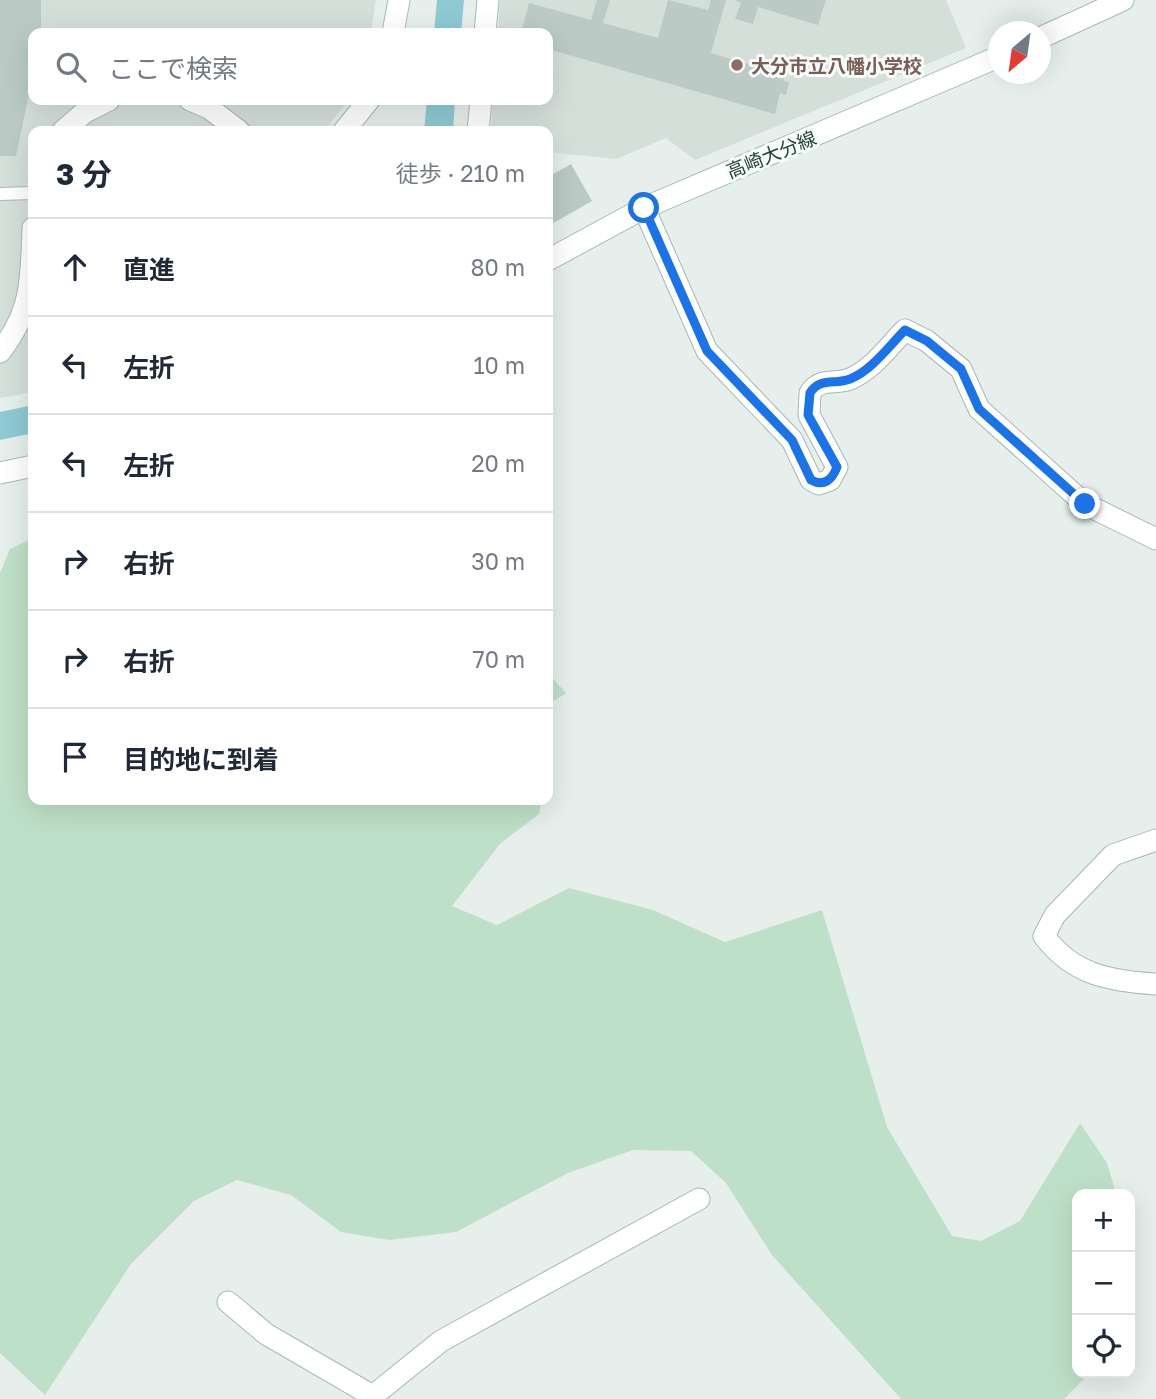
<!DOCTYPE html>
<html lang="ja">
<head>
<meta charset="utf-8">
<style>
	body { margin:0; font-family:"Golos Text","Noto Sans JP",sans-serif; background:#f6f6f7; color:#1f2937 }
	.controls { position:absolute; right:21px; bottom:21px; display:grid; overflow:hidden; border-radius:14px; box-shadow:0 7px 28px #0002 }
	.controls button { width:63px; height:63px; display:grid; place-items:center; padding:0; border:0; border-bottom:2px solid #e0e1e3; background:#fff; color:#1f2937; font:35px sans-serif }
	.compass { position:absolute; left:988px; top:21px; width:63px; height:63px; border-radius:50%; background:#fff; box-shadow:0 7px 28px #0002; rotate:209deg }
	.stop { position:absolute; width:21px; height:21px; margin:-16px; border:5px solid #1a73e8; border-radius:50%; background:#fff }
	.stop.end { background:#1a73e8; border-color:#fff; box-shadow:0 2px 7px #0008 }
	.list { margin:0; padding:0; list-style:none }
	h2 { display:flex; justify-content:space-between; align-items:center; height:91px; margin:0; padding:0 28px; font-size:30px }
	h2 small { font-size:23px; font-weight:400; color:#747a83 }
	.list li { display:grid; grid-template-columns:46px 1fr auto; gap:21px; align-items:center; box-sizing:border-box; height:98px; padding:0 28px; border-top:2px solid #e0e1e3 }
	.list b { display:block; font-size:26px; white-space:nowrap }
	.list em { font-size:23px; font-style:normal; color:#747a83 }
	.icon { flex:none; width:38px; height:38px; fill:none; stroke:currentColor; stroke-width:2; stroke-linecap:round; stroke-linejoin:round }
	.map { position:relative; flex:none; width:1156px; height:1399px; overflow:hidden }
	.search { position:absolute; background:#fff; box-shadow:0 7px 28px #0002; left:28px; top:28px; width:525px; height:77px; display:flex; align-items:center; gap:18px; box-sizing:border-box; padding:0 24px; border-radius:14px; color:#747a83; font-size:26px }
	.panel { position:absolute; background:#fff; box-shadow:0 7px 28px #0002; left:28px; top:126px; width:525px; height:679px; border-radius:14px }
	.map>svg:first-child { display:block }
</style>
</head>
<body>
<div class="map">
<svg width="1156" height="1399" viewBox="0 0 1156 1399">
	<rect width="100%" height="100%" fill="#e6efeb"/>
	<path fill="#d4dfda" d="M0,0h376l-5,33h-338v67h316l-25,31h-291v261l-33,6z
		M500,0h446l20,48 -271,112 -29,-22 -50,21 -68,-7v-21h-57l2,-31h55v-67h-50z"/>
	<path fill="#bfe0c8" d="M33,538v262h509l-3,14 -39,30 -48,62 45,19 72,-37 84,22 72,32 97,-32 65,217 65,109 29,5 39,-20 60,-98 27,40 9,31h-39v179h13l-26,26h-163l-129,-144 -46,-72 -35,-32 -58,-1 -65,23 -112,59 -67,8 -48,-8 -50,-37 -54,-15 -43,21 -63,63 -86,131 -45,-42v-780l10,-24z
		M548,673l18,20 -18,12z"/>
	<path fill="#8ec9d4" d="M437,0h27l-3,33h-27z
		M427,100h28l-2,31h-29z
		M33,405v28l-33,7v-28z"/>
	<path fill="#bbcac4" d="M0,0h41v33h-8l-4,61 -13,62h-16z
		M597,0h13l-7,23 55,15 10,-38 40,10 3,-10h15l-15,53 74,22 -2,6 6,1 -3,13 -6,-2 -5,21 -227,-65v-16h-27l8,-30 62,17z
		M734,0h92l-8,25 -60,-18 -5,17 -18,-5 6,-16z
		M571,164l21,37 -44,25v-49z"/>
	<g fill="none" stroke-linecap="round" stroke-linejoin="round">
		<defs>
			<path id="lane" d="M0,194l33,-1"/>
			<path id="street" d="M485,33l3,-33
				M478,131l3,-31
				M644,208l63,143 85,89 19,40 8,4 11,-4 7,-13 -28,-52 1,-22c10,-16 25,-8 40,-14 22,-9 39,-33 55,-49l22,11 34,28 18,40 106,95 71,35
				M1156,840l-43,15 -58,60 -11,21c29,39 66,45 112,48
				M228,1302l38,32 105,61
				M369,1399l72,-58 258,-142"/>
			<path id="secondary" d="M393,33l6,-33
				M1040,38l83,-38
				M190,100l19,8 30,23
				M63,131l22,-19 24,-12
				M344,131l25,-31
				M548,260l96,-52 354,-151
				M0,352c33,-42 31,-74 33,-124
				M0,473l33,-7"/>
		</defs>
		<use href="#lane" stroke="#a8b8b2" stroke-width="14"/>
		<use href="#street" stroke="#a8b8b2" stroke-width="23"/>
		<use href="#secondary" stroke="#a4bbb3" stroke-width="23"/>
		<use href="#lane" stroke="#fff" stroke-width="12"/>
		<use href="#street" stroke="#fff" stroke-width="21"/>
		<use href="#secondary" stroke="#fff" stroke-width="21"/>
	</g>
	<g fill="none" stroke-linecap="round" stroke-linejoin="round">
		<path stroke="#1a73e8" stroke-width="9" d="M644,208l63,143 85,89 19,40c13,7 21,0 26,-13l-29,-52 2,-22c10,-16 25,-8 40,-14 22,-9 39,-33 55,-49l22,11 34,28 18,40 106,95"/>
	</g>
	<circle fill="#8d6e63" stroke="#f7fbf9" stroke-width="2.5" cx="737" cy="65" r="7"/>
	<g text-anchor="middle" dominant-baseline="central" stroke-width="6" stroke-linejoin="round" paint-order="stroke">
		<g font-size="19" font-weight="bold" fill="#785e54" stroke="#f7fbf9" text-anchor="start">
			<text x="751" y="65">大分市立八幡小学校</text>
		</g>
		<g font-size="19" fill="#24423a" stroke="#f7fbf9">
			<text transform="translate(771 154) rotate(-22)">高崎大分線</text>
		</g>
	</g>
</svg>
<div class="controls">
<button>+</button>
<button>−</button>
<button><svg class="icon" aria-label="locate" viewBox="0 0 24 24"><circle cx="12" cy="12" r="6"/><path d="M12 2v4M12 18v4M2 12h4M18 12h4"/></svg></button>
</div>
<svg class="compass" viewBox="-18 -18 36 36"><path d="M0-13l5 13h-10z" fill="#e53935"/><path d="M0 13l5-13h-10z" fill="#747a83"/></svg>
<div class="stop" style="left:644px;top:208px"></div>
<div class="stop end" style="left:1085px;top:504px"></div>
<div class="search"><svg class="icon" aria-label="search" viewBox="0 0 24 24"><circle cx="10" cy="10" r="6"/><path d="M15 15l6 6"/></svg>ここで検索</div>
<section class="panel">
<h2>3 分<small>徒歩 · 210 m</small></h2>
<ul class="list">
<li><svg class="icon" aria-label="ahead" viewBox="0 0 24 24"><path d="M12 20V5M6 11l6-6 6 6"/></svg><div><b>直進</b></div><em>80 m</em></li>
<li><svg class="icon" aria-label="left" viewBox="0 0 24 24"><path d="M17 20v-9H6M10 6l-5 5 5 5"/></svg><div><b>左折</b></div><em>10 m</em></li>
<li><svg class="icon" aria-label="left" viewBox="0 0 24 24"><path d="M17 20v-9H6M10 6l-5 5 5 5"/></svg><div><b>左折</b></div><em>20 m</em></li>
<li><svg class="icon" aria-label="right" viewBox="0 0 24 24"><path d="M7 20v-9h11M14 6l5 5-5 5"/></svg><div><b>右折</b></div><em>30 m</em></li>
<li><svg class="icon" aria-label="right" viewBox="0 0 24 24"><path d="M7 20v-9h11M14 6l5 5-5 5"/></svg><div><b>右折</b></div><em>70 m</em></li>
<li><svg class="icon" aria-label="arrive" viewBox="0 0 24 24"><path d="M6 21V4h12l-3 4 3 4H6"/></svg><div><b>目的地に到着</b></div></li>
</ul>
</section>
</div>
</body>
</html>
